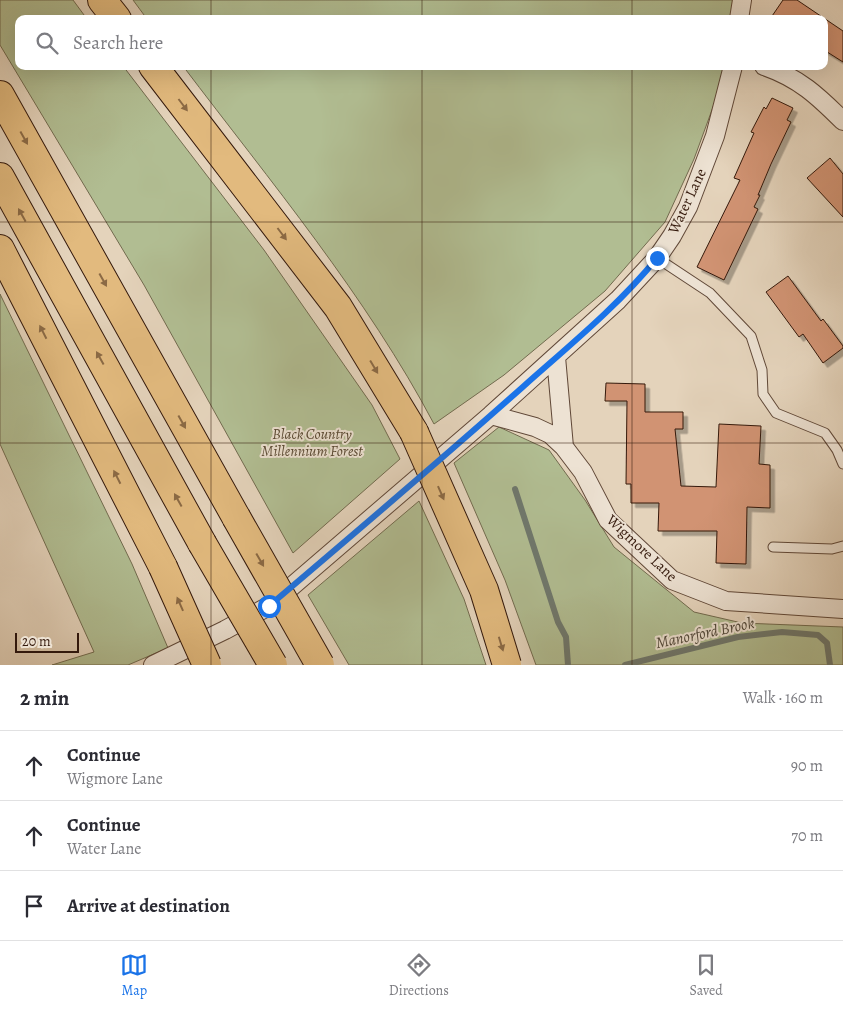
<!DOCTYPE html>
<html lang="en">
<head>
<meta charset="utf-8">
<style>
	body { margin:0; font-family:Alegreya,serif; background:#f2f2f3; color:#2b2b33 }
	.scale { position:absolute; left:15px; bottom:12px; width:64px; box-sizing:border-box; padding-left:5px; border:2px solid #34190c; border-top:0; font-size:14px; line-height:18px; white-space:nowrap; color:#34190c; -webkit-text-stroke:4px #ede2d3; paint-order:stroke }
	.stop { position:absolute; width:15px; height:15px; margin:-11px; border:4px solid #1a73e8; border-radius:50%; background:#fff }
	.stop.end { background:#1a73e8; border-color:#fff; box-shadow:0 1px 5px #0008 }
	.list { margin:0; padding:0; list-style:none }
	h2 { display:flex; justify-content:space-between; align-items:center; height:65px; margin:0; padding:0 20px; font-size:21px }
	h2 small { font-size:16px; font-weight:400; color:#7c7c81 }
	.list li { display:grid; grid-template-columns:32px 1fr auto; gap:15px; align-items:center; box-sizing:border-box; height:70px; padding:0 20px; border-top:1px solid #e1e1e2 }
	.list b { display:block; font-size:19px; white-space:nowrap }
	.list p { margin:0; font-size:16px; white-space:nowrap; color:#7c7c81 }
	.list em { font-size:16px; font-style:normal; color:#7c7c81 }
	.icon { flex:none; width:28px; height:28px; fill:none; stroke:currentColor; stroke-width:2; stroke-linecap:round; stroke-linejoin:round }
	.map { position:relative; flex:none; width:843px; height:665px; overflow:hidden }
	.search { position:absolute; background:#fff; box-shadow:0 5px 20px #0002; left:15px; right:15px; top:15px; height:55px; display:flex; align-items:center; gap:12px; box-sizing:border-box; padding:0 18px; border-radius:10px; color:#7c7c81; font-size:19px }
	.sheet { height:275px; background:#fff }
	nav { display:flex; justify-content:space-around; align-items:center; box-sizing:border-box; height:70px; border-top:1px solid #e1e1e2; background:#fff; font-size:14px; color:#7c7c81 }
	nav a { display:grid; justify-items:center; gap:2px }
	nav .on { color:#1a73e8 }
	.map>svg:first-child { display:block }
</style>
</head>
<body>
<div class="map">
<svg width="843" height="665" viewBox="0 0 843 665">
	<defs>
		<filter id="shadow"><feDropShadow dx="4.5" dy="4.5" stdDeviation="0" flood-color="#0004"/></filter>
	</defs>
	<rect width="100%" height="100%" fill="#e4d3bb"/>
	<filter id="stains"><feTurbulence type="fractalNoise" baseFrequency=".004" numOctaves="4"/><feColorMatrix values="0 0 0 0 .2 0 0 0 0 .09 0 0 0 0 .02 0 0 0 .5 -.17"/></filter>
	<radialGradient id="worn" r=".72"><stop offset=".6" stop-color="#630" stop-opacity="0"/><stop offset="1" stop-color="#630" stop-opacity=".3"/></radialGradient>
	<path fill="#b1bd92" stroke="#726b4f" d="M0,0h73l14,19h-68v47h104l141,184 108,155 28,54 -107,94 -149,-268 -144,-240z
		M133,0h601l-2,19h-585z
		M183,66h542l-5,22 -26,71 -29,63 -60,69 -101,84 -70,49c-67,-127 -164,-243 -251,-358z
		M0,294l132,270 36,84 -40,17h-76l42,-13 -94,-208z
		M499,427l50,23 36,50 29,47 80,65 48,11 101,4v38h-307l-31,-85 -51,-117z
		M419,501l45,98 22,66h-137l-41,-70z"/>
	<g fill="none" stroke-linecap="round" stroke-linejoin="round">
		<path stroke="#6f786d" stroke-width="6" d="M515,489l43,133 8,15 2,28
			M625,665l113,-28 44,-5 36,3 9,8 3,22"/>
	</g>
	<path fill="#d19373" stroke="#34190c" filter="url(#shadow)" d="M783,0h14l46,31v31l-19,-12v-31h-54z
		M772,98l21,10 -6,12 4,2 -20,42 -13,31h2l-6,12 4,2 -34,71 -27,-13 43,-87 -6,-2 20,-45 -3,-1 13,-25 2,2z
		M830,158l13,16v43l-36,-39z
		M788,276l33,45 2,-2 20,27v2l-20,15 -20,-29 -4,3 -33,-45z
		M606,383l39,1v28h38v17h-8l6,57 35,1 3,-63 42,2 -2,38 11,1v43l-23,-1 -1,57 -30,-1 1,-32h-59l1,-28h-28v-19h-5l1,-83h-22z"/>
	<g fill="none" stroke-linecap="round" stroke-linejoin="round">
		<defs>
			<path id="lane" d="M657,258l53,35 41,43 11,34 1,24 13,19 49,20 12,17 6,14
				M773,547l59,2 11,-3"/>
			<path id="street" d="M739,19l3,-19
				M764,66c35,12 54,30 79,55
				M556,357l8,90
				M491,415l44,12 15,7 14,13 19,25 25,48 64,60 54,21 117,8
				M153,665l72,-35 44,-24 222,-191 127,-115 39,-42 15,-22 16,-29 27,-71 18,-70"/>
			<path id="highway" d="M102,0l15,19
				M153,66l185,241 76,125
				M0,95l236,422
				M0,177l202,366
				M0,249l163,318"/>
		</defs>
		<use href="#lane" stroke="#604838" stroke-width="11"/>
		<use href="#street" stroke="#604838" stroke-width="20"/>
		<use href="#highway" stroke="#34190c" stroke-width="30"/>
		<use href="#lane" stroke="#ede2d3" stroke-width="9"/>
		<use href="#street" stroke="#ede2d3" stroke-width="18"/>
		<use href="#highway" stroke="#e2ba7e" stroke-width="28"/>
		<defs>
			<path id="highway-bridge" d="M414,432l70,158 23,75
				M236,517l84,148
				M202,543l71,122
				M163,567l44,98"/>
		</defs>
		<use href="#highway-bridge" stroke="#34190c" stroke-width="30" stroke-linecap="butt"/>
		<use href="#highway-bridge" stroke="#e2ba7e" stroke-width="28"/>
	</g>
	<defs><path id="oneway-solid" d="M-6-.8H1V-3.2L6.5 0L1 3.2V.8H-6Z" transform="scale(1.25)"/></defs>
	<g fill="#8b6a45">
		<use href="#oneway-solid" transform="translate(183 105) rotate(53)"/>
		<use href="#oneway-solid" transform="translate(24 138) rotate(61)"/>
		<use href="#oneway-solid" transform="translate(22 215) rotate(-119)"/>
		<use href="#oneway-solid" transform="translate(282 234) rotate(53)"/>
		<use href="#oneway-solid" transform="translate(103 280) rotate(61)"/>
		<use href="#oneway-solid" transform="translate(43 332) rotate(-117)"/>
		<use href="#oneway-solid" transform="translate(100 358) rotate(-119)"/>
		<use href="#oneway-solid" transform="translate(374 367) rotate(59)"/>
		<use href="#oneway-solid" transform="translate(182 422) rotate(61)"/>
		<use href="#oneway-solid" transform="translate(117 477) rotate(-117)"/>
		<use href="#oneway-solid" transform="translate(441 493) rotate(66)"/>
		<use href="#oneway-solid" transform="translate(178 500) rotate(-119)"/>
		<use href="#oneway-solid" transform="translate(260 560) rotate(60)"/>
		<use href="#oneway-solid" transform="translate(180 604) rotate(-114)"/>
		<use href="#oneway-solid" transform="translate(501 644) rotate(73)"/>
	</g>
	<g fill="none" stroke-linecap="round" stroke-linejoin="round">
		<path stroke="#1a73e8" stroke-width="6" d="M269,606c86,-73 172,-146 256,-221 45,-40 94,-80 132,-127"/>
	</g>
	<path fill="none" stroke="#34190c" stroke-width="1" stroke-opacity="0.55" d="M211,0v19M422,0v19M632,0v19M211,66v599M422,66v599M632,66v599M0,222h843M0,443h843"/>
	<g text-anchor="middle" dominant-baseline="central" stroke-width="4" stroke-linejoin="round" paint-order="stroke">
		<g font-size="15" fill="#34190c" stroke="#ede2d3">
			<text transform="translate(687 201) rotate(-65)">Water Lane</text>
			<text transform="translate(642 548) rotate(43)">Wigmore Lane</text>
		</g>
		<g font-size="15" font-style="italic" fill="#5a4a34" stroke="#ede2d3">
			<text x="312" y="434">Black Country<tspan x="312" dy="17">Millennium Forest</tspan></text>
		</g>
		<g font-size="16" font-style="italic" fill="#51493c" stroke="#ede2d3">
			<text transform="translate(705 633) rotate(-12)">Manorford Brook</text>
		</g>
	</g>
	<rect width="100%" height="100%" filter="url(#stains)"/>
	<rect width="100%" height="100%" fill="url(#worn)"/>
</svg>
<div class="scale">20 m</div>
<div class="stop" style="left:269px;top:606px"></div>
<div class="stop end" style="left:657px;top:258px"></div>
<div class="search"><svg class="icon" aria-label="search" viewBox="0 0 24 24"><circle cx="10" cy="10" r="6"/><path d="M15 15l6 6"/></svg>Search here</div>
</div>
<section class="sheet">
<h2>2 min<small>Walk · 160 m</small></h2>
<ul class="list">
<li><svg class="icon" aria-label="ahead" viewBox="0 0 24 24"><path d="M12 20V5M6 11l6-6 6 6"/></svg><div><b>Continue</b><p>Wigmore Lane</p></div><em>90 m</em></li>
<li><svg class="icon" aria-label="ahead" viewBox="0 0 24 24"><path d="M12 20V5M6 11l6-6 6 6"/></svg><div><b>Continue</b><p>Water Lane</p></div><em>70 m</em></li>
<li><svg class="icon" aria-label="arrive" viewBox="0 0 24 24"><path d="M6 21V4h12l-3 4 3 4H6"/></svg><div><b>Arrive at destination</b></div></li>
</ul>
</section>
<nav>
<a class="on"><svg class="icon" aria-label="map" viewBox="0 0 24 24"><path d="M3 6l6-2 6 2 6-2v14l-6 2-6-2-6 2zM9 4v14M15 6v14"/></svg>Map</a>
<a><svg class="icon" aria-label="directions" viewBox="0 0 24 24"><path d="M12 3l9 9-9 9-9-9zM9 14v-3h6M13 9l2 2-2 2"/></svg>Directions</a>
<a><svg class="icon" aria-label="saved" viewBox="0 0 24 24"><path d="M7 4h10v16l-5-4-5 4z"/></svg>Saved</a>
</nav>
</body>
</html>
